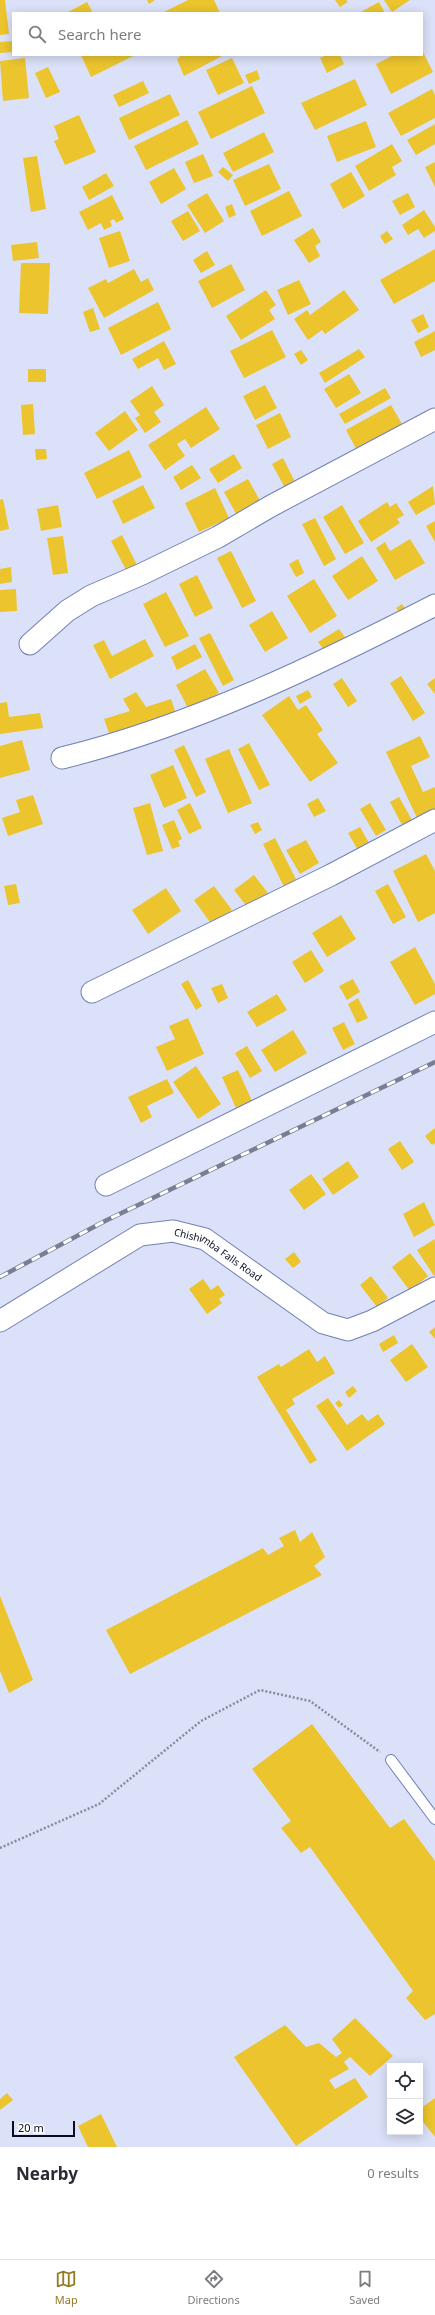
<!DOCTYPE html>
<html lang="en">
<head>
<meta charset="utf-8">
<style>
	body { margin:0; font-family:"Noto Sans",sans-serif; background:#f2f2f3; color:#2b2b33 }
	.controls { position:absolute; right:12px; bottom:12px; display:grid; overflow:hidden; border-radius:0px; box-shadow:0 2px 10px #0003 }
	.controls button { width:36px; height:36px; display:grid; place-items:center; padding:0; border:0; border-bottom:1px solid #e1e1e2; background:#fff; color:#2b2b33; font:20px sans-serif }
	.scale { position:absolute; left:12px; bottom:10px; width:63px; box-sizing:border-box; padding-left:4px; border:2px solid #0a0d21; border-top:0; font-size:11px; line-height:14px; white-space:nowrap; color:#0a0d21; -webkit-text-stroke:3px #fff; paint-order:stroke }
	.list { margin:0; padding:0; list-style:none }
	h2 { display:flex; justify-content:space-between; align-items:center; height:52px; margin:0; padding:0 16px; font-size:17px }
	h2 small { font-size:13px; font-weight:400; color:#7c7c81 }
	.icon { flex:none; width:22px; height:22px; fill:none; stroke:currentColor; stroke-width:2; stroke-linecap:round; stroke-linejoin:round }
	.map { position:relative; flex:none; width:435px; height:2147px; overflow:hidden }
	.search { position:absolute; background:#fff; box-shadow:0 2px 10px #0003; left:12px; right:12px; top:12px; height:44px; display:flex; align-items:center; gap:10px; box-sizing:border-box; padding:0 14px; border-radius:0px; color:#7c7c81; font-size:15px }
	.sheet { height:112px; background:#fff }
	nav { display:flex; justify-content:space-around; align-items:center; box-sizing:border-box; height:56px; border-top:1px solid #e1e1e2; background:#fff; font-size:11px; color:#7c7c81 }
	nav a { display:grid; justify-items:center; gap:2px }
	nav .on { color:#937b22 }
	.map>svg:first-child { display:block }
</style>
</head>
<body>
<div class="map">
<svg width="435" height="2147" viewBox="0 0 435 2147">
	<rect width="100%" height="100%" fill="#dbe1f8"/>
	<path fill="#ebc42e" d="M0,0h5l4,34 -9,1z
		M147,0h8l-6,4z
		M188,0h26l6,13h-58z
		M335,0h11l2,2 -8,5z
		M384,0h26l-18,12z
		M87,2l6,11h-27z
		M379,2l6,11h-26z
		M13,41v11l-13,1v-11z
		M422,50l11,22 -42,22 -15,-30 18,-9h28z
		M81,55h54l-44,22z
		M182,55h42l-40,21 -7,-17z
		M327,55h13l4,9 -17,9 -7,-15z
		M25,58l4,40 -26,3 -3,-40z
		M232,58l12,25 -26,12 -12,-25z
		M48,67l12,25 -14,6 -11,-25z
		M257,70l3,9 -11,5 -4,-9z
		M355,79l12,26 -52,25 -14,-27z
		M143,81l6,12 -30,14 -6,-12z
		M252,86l13,27 -54,26 -13,-27z
		M432,89l3,6v23l-34,18 -13,-23z
		M170,94l10,21 -51,25 -10,-22z
		M79,115l17,37 -31,13 -11,-24 5,-2 -5,-13z
		M187,120l12,24 -53,26 -12,-24z
		M366,121l10,26 -39,15 -10,-26z
		M435,124v20l-19,11 -9,-15z
		M264,132l10,20 -41,20 -10,-19z
		M392,144l10,17 -10,6 4,8 -27,16 -14,-25z
		M203,154l10,22 -19,7 -9,-21z
		M37,156l9,53 -15,3 -8,-54z
		M435,162v25l-10,-20z
		M269,164l12,25 -36,17 -12,-26z
		M223,167l10,8 -5,6 -10,-9z
		M174,168l12,21 -25,15 -12,-22z
		M351,172l14,24 -22,13 -13,-25z
		M106,173l8,13 -25,14 -7,-13z
		M289,191l13,25 -40,20 -12,-25z
		M207,193l17,28 -19,12 -18,-28z
		M408,193l7,14 -15,8 -8,-14z
		M112,195l12,24 -8,4 -2,-4 -4,2 2,5 -8,4 -3,-7 -13,7 -9,-18z
		M232,204l4,11 -7,3 -4,-11z
		M424,210l11,17v4l-11,7 -6,-9 -10,6 -6,-10z
		M188,211l12,20 -17,10 -12,-20z
		M313,228l8,14 -6,4 5,10 -11,7 -15,-23z
		M120,231l10,30 -21,7 -10,-30z
		M387,231l6,8 -8,5 -5,-8z
		M37,242l2,16 -26,3 -2,-16z
		M435,249v32l-41,23 -14,-24z
		M207,251l8,14 -14,8 -8,-13z
		M21,263h29l-2,51 -29,-1z
		M231,264l14,26 -33,18 -14,-27z
		M134,269l7,13 7,-4 6,12 -50,28 -16,-30 18,-9 2,4z
		M299,280l12,24 -23,11 -11,-25z
		M266,290l10,15 -7,5 6,9 -34,21 -15,-24z
		M344,290l15,20 -34,24 -3,-4 -14,10 -14,-21 13,-9 3,5z
		M158,302l13,27 -50,26 -13,-27z
		M93,308l7,21 -10,3 -7,-20z
		M423,314l6,13 -11,6 -7,-13z
		M272,330l14,27 -42,21 -14,-27z
		M435,331v19l-14,7 -7,-15z
		M164,341l12,23 -12,6 -6,-12 -20,11 -6,-10z
		M359,349l6,8 -40,26 -6,-10z
		M301,350l7,10 -7,5 -7,-11z
		M28,369h18v13h-18z
		M349,374l12,19 -25,15 -12,-19z
		M265,385l12,23 -22,12 -12,-24z
		M152,386l12,19 -10,7 7,10 -16,11 -10,-15 5,-3 -10,-14z
		M385,388l6,10 -46,26 -6,-10z
		M33,404l2,30 -12,1 -2,-30z
		M391,405l14,24 -46,25 -13,-24z
		M206,407l14,22 -29,19 -6,-9 -8,5 8,12 -20,14 -17,-25z
		M125,411l13,19 -29,21 -14,-18z
		M280,413l11,24 -23,12 -12,-24z
		M35,449h11l1,10 -11,1z
		M129,450l13,27 -45,22 -13,-26z
		M234,454l8,14 -24,15 -9,-14z
		M283,458l12,24 -10,6 -13,-24z
		M192,465l9,13 -20,12 -8,-13z
		M248,479l15,27 -24,13 -15,-27z
		M143,485l12,23 -32,16 -11,-23z
		M433,486l2,18 -19,11 -8,-13z
		M215,488l14,30 -30,14 -14,-29z
		M3,499l6,30 -9,2v-31z
		M387,502l3,5 6,-4 8,12 -7,4 3,4 -29,19 -13,-21z
		M58,505l4,22 -21,4 -4,-22z
		M342,505l22,38 -19,11 -22,-37z
		M315,518l21,41 -12,7 -22,-42z
		M435,521v21l-9,-16z
		M122,535l15,30 -11,5 -15,-29z
		M63,536l5,37 -15,2 -6,-37z
		M410,539l15,24 -30,17 -19,-32 9,-6 5,9z
		M231,551l25,50 -14,7 -25,-50z
		M362,556l16,25 -30,19 -16,-24z
		M298,559l6,14 -8,4 -7,-13z
		M11,567l1,15 -12,2v-15z
		M197,575l16,33 -18,9 -16,-33z
		M314,579l23,37 -27,17 -23,-37z
		M16,589l1,22 -17,1v-22z
		M166,592l23,44 -24,11 -22,-43z
		M402,604l6,9 -5,5 -7,-10z
		M272,611l16,27 -23,14 -16,-27z
		M339,629l9,12 -21,13 -9,-12z
		M210,633l24,47 -11,6 -24,-48z
		M145,639l9,17 -44,23 -17,-34 11,-5 8,16z
		M195,644l7,13 -25,13 -6,-13z
		M205,669l14,24 -30,17 -13,-25z
		M401,676l24,37 -12,8 -23,-38z
		M342,678l15,23 -9,6 -15,-23z
		M435,678v16l-8,-10z
		M308,690l4,7 -12,7 -4,-8z
		M136,692l10,15 25,-8 5,15 -66,22 -6,-17 26,-8 -7,-12z
		M289,696l9,14 8,-5 17,25 -6,4 21,29 -28,19 -48,-67z
		M7,702l2,15 31,-4 3,15 -43,6v-31z
		M420,736l10,21 -19,9 12,26 12,-5v27l-16,8 -33,-70z
		M22,740l8,30 -30,8v-32z
		M249,743l21,42 -11,5 -21,-41z
		M184,745l22,47 -10,5 -22,-47z
		M229,749l23,54 -24,10 -23,-54z
		M173,765l14,33 -23,10 -14,-33z
		M33,795l10,29 -35,12 -6,-18 18,-6 -4,-12z
		M399,797l13,23 -10,5 -12,-23z
		M318,798l8,13 -12,6 -7,-13z
		M150,803l13,48 -16,4 -14,-47z
		M190,803l12,25 -13,6 -12,-24z
		M370,803l16,27 -10,6 -16,-27z
		M174,820l8,19 -4,2 2,5 -8,3 -10,-24z
		M258,822l4,8 -7,4 -5,-9z
		M360,827l13,23 -11,7 -14,-24z
		M275,838l24,47 -13,6 -23,-47z
		M306,840l13,23 -19,11 -14,-24z
		M426,854l9,17v42l-17,9 -25,-51z
		M254,875l17,22 -20,15 -17,-22z
		M16,884l4,19 -12,2 -4,-19z
		M388,884l18,33 -13,7 -18,-33z
		M214,886l18,24 -20,15 -18,-25z
		M166,888l15,23 -33,23 -16,-24z
		M341,915l15,24 -29,18 -15,-24z
		M415,947l20,37v10l-20,11 -25,-43z
		M311,950l13,21 -19,12 -13,-21z
		M353,979l7,13 -13,8 -8,-14z
		M188,980l14,26 -6,4 -15,-26z
		M222,984l6,14 -10,5 -7,-15z
		M277,994l10,16 -30,17 -10,-15z
		M358,998l10,20 -11,5 -9,-19z
		M188,1018l16,36 -37,17 -11,-24 19,-8 -6,-13z
		M344,1022l11,22 -12,6 -11,-22z
		M293,1030l14,23 -32,19 -14,-22z
		M247,1046l15,25 -12,7 -15,-25z
		M196,1066l25,38 -23,15 -25,-37z
		M238,1070l14,31 -16,7 -14,-31z
		M167,1079l7,14 -27,13 5,11 -11,6 -13,-26z
		M435,1128v15l-3,2 -7,-9z
		M400,1141l14,21 -12,8 -14,-21z
		M348,1161l11,16 -26,18 -11,-16z
		M311,1174l15,20 -22,16 -15,-20z
		M424,1202l11,23 -21,12 -11,-23z
		M435,1239v36l-1,1 -17,-26z
		M294,1252l7,10 -8,6 -8,-9z
		M410,1253l18,23 -18,15 -18,-24z
		M371,1276l17,22 -11,9 -17,-22z
		M203,1279l8,11 7,-5 7,10 -6,4 3,4 -15,11 -18,-25z
		M435,1327v12l-6,-7z
		M394,1335l4,8 -15,9 -4,-8z
		M412,1344l16,23 -22,15 -16,-22z
		M309,1349l8,13 8,-6 10,17 -43,26 3,5 -9,6 31,50 -7,4 -53,-87 22,-13 2,3z
		M353,1386l4,5 -8,7 -4,-6z
		M328,1398l19,27 15,-11 6,7 10,-7 7,10 -38,27 -31,-45z
		M339,1400l4,5 -4,3 -4,-5z
		M295,1530l5,12 12,-10 13,25 -11,9 8,9 -192,99 -24,-44 157,-82 5,7 16,-9 -5,-8z
		M0,1596l33,84 -24,13 -9,-22z
		M312,1724l78,104 14,-9 31,42v153l-10,6 -19,-22 7,-7 -103,-144 -9,6 -20,-25 10,-7 -39,-52z
		M355,2018l38,38 -23,20 -20,-19 -6,5 5,7 -20,11 6,9 20,-11 13,19 -72,49 -62,-89 51,-32 21,22 13,-4 17,14 6,-4 -10,-14z
		M7,2093l6,7 -13,10v-11z
		M435,2098v39l-15,-19v-9z
		M101,2114l16,33h-29l-10,-21z"/>
	<g fill="none" stroke-linecap="round" stroke-linejoin="round">
		<defs>
			<path id="lane" d="M391,1760l44,59"/>
			<g id="street">
				<path d="M30,644l37,-33 24,-15 51,-22 76,-37 53,-31 164,-87"/>
				<path d="M62,758c130,-32 254,-92 373,-153"/>
				<path d="M92,992l239,-117 104,-55"/>
				<path d="M106,1185l329,-163"/>
				<path id="s1" d="M0,1321l140,-86 33,-4 32,8 118,84 25,7 24,-9 63,-33"/>
			</g>
		</defs>
		<use href="#lane" stroke="#7380b4" stroke-width="12"/>
		<use href="#street" stroke="#7380b4" stroke-width="23"/>
		<path stroke="#858a9f" stroke-width="2.5" stroke-dasharray="2 2" stroke-linecap="butt" d="M0,1848l99,-44 102,-83 59,-31 50,11 70,51"/>
		<use href="#lane" stroke="#fff" stroke-width="10"/>
		<use href="#street" stroke="#fff" stroke-width="21"/>
		<defs>
			<path id="rail" d="M0,1277l105,-56 330,-159"/>
		</defs>
		<use href="#rail" stroke="#797e93" stroke-width="4.5"/>
		<use href="#rail" stroke="#fff" stroke-width="3" stroke-dasharray="9" stroke-linecap="butt"/>
	</g>
	<g text-anchor="middle" dominant-baseline="central" stroke-width="3.5" stroke-linejoin="round" paint-order="stroke">
		<g font-size="10" fill="#0a0d21" stroke="#fff">
			<text stroke="none"><textPath href="#s1" startOffset="249">Chishimba Falls Road</textPath></text>
		</g>
	</g>
</svg>
<div class="controls">
<button><svg class="icon" aria-label="locate" viewBox="0 0 24 24"><circle cx="12" cy="12" r="6"/><path d="M12 2v4M12 18v4M2 12h4M18 12h4"/></svg></button>
<button><svg class="icon" aria-label="layers" viewBox="0 0 24 24"><path d="M12 4l9 5-9 5-9-5zM3 14l9 5 9-5"/></svg></button>
</div>
<div class="scale">20 m</div>
<div class="search"><svg class="icon" aria-label="search" viewBox="0 0 24 24"><circle cx="10" cy="10" r="6"/><path d="M15 15l6 6"/></svg>Search here</div>
</div>
<section class="sheet">
<h2>Nearby<small>0 results</small></h2>
<ul class="list">
</ul>
</section>
<nav>
<a class="on"><svg class="icon" aria-label="map" viewBox="0 0 24 24"><path d="M3 6l6-2 6 2 6-2v14l-6 2-6-2-6 2zM9 4v14M15 6v14"/></svg>Map</a>
<a><svg class="icon" aria-label="directions" viewBox="0 0 24 24"><path d="M12 3l9 9-9 9-9-9zM9 14v-3h6M13 9l2 2-2 2"/></svg>Directions</a>
<a><svg class="icon" aria-label="saved" viewBox="0 0 24 24"><path d="M7 4h10v16l-5-4-5 4z"/></svg>Saved</a>
</nav>
</body>
</html>
